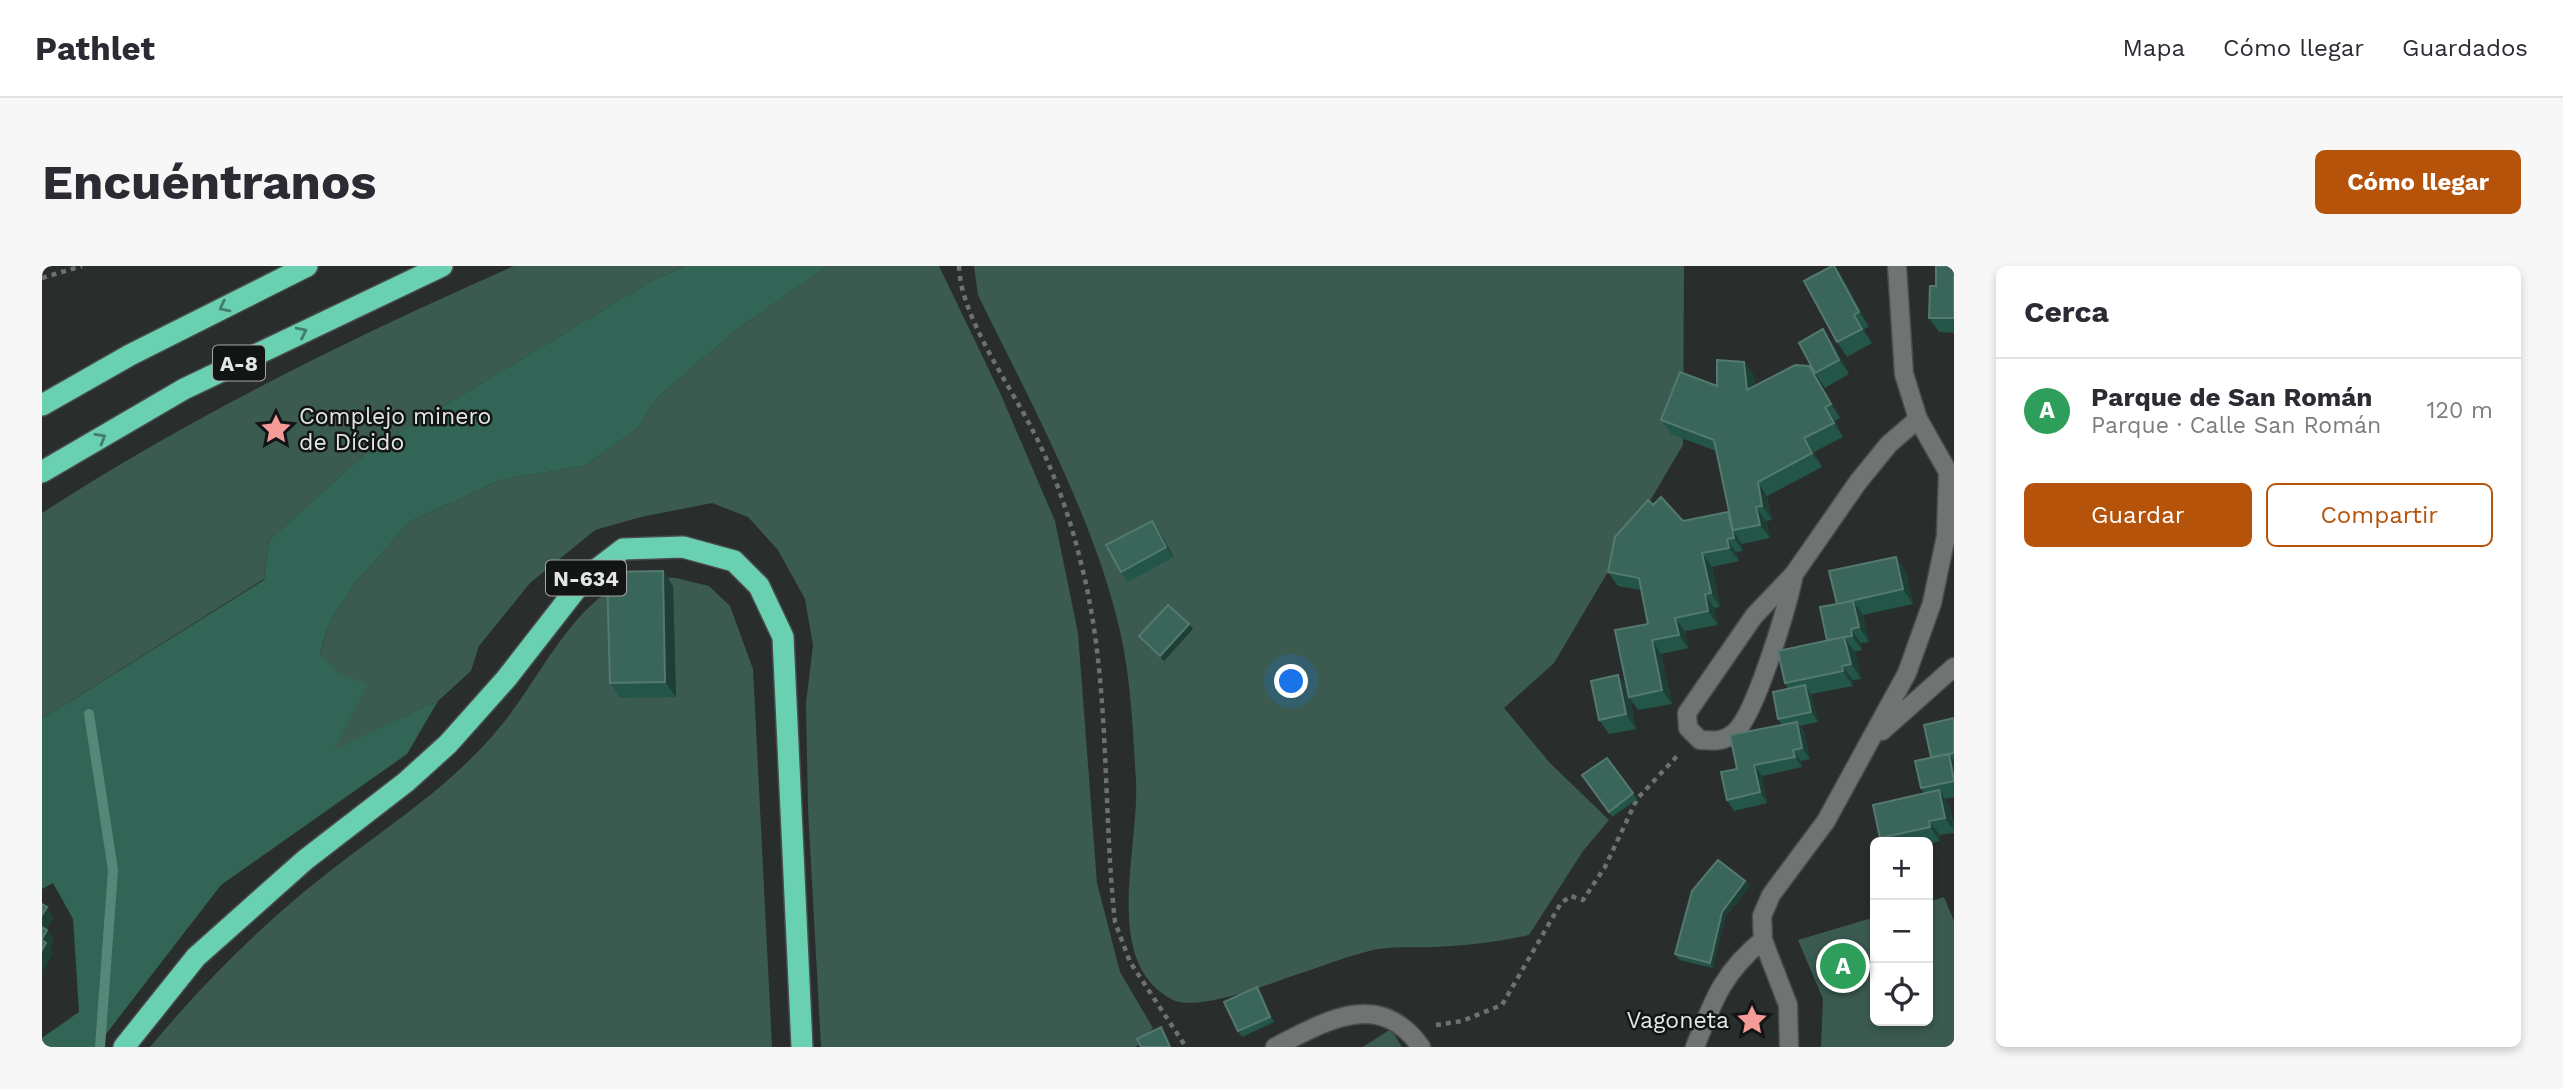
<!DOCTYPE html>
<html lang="es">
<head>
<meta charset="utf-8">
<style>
	body { margin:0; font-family:"Work Sans",sans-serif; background:#f7f7f7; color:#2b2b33 }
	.controls { position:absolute; right:21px; bottom:21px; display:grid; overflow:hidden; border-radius:10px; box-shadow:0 4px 10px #0003 }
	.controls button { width:63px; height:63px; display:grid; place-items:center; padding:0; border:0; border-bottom:2px solid #e1e1e2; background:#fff; color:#2b2b33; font:35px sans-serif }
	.you { position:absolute; left:1250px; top:416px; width:24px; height:24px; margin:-18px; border:5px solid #fff; border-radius:50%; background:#1a73e8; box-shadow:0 0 0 10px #1a73e833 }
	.badge { display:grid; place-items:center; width:46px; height:46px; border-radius:50%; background:#b45309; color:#fff; font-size:23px; font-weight:700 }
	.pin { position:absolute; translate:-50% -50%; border:4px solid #fff; box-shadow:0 2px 7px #0006 }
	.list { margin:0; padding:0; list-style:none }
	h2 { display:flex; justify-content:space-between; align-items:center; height:91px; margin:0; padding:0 28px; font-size:30px }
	h2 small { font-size:23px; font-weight:400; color:#7c7c81 }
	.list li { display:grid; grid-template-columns:46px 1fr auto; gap:21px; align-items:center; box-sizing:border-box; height:105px; padding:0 28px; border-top:2px solid #e1e1e2 }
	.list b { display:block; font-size:26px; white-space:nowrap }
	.list p { margin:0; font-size:23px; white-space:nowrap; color:#7c7c81 }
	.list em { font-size:23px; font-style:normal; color:#7c7c81 }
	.actions { display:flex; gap:14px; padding:21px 28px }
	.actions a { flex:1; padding:16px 0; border:2px solid #b45309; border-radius:10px; text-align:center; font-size:24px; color:#b45309 }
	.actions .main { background:#b45309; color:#fff }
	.icon { flex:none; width:38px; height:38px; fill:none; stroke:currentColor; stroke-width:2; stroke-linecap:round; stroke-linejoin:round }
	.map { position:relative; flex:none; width:1912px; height:781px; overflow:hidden; border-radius:10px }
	header { display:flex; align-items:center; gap:42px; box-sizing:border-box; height:98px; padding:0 35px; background:#fff; border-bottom:2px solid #e1e1e2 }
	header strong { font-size:33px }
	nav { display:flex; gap:38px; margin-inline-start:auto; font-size:24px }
	.intro { display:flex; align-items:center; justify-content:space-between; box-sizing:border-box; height:168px; padding:0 42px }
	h1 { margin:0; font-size:49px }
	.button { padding:18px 32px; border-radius:10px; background:#b45309; color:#fff; font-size:24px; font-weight:700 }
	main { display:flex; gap:42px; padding:0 42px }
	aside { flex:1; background:#fff; border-radius:10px; box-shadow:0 4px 10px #0003 }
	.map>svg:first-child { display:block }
</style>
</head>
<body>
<header>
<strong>Pathlet</strong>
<nav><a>Mapa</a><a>Cómo llegar</a><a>Guardados</a></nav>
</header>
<div class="intro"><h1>Encuéntranos</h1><a class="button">Cómo llegar</a></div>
<main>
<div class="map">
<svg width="1912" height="781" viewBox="0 0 1912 781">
	<rect width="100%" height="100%" fill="#292e2c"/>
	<path fill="#3b5b51" d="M472,0h171l-37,17 -281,169 -98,88 -5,39 -222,140v-206c150,-97 309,-175 472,-247z
		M786,0h111l62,129 54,126 23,112 19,250 23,89 33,56 -17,19h-315l-13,-239 -2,-105 7,-58 -8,-46 -27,-49 -30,-33 -36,-14 -71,14 -46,13 -65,53 -51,63 -8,25 -33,30 -105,49 8,-76 -21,-19 9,-32 27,-41 55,-61 90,-41 83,-14 53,-37 22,-33 80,-68z
		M932,0h710l-1,179 -129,218 -50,45 46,55 59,57 -26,31 -54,84c-32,7 -62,10 -94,12 -20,1 -43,-1 -62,3 -25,6 -50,16 -75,24 -26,9 -100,38 -125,26 -73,-37 -33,-153 -37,-219 -3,-49 -5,-102 -16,-150 -25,-111 -92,-234 -142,-336z
		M601,311l33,1 33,8 21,20 23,63 19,378h-622c50,-60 104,-115 165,-164 64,-52 137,-95 189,-161 37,-45 76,-135 139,-145z
		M1902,631l10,24v126h-133l2,-48 -25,-59 77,-23v104h53v-119z
		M1349,763l11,18h-39z"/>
	<path fill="#326556" d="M643,0h143l-89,62 -80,68 -22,33 -53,37 -83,14 -90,41 -55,61 -27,41 -9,31 21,20 27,10 -34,65 104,-48 -31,53 -186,131 -125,162h-54v-9l37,-26 -6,-93 -20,-36 -11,6v-170l222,-139 5,-40 98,-88 281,-169z"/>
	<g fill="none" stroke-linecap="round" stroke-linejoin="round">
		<path stroke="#558878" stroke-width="10" d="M47,448l24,156 -13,177"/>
		<defs>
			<path id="minor" d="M1752,308c-6,30 -38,140 -59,158 -11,10 -21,9 -35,8l-12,-12 -1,-15 67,-97 40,-42 64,-92 31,-38 29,-25
				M1840,465l72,-64
				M1233,781c51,-26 104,-59 146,0
				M1653,781c18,-46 28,-75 68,-107
				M1747,781l-1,-42 -25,-65 -1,-24 9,-21 55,-74 81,-148 25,-70 14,-67 2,-64 -30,-53 -14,-45 -7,-108"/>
			<path id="highway" d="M0,139l88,-50 177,-89
				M0,206l142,-83 258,-123
				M82,781l72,-90 109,-97 101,-78 42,-38 58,-65 78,-100 39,-30 60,-2 51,14 25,25 24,51 19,410"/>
		</defs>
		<use href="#minor" stroke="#484c4a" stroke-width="21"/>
		<use href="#highway" stroke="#484c4a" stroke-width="24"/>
		<path stroke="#6d716f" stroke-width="4.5" stroke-dasharray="5 5" stroke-linecap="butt" d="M917,0c1,49 50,118 73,163 22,42 38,88 49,134 30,117 21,240 34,359l15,40 56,85
			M0,12l40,-12
			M1394,759l26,-4 40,-16 59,-102 10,-7 12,4 22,-33 32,-68 42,-45"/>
		<use href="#minor" stroke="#6f7472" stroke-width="18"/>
		<use href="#highway" stroke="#6ad0b2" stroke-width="21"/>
	</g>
	<path fill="#245549" d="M1793,0l9,14 25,47 -5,2 8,14 -25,14 -10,-15z
		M1912,0v67l-15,-1 -10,-14 7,-32z
		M1791,78l16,30 -24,14 -10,-15z
		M1702,96l10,14 1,10 54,-20 10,14 21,38 -5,3 8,16 -29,15 8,15 -55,29 5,24 -6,1 4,17 -28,6 -1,-1 2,8 -7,1 3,9 -27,6 8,40 -6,1 4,17 -33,6 3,17 -27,6 11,50 -34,6 -8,-11 6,30 -27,5 -10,-14 19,-45 9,12 21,-63 -7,-34 -23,-4 -10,-14 45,-67 30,16 46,-8 -13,-62 -45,-17 -10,-14 56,-34z
		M1110,255l22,36 -46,25 -7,-10z
		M621,305l10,15 3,111 -56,1 -10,-15z
		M1864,305l7,33 -50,11 6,27 -8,1 1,7 -8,2 7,27 -8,1v6l-42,8 7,28 -18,4 4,6 6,27 -9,2 1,6 -40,9 5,27 -33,8 -7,-11 55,-75 -4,-6 10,-30 -3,-6 43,-42 -1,-1 10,-36z
		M1147,358l4,5 -29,32 -21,-19 -4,-6z
		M1912,452v79l-9,2 4,6 5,21v7l-14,2v6l-12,3v-2h-45l-3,-4 45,-44 -4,-6 10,-31z
		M1565,492l30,41 -25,18 -30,-42z
		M1703,615l4,6 -24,31 -12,50 -34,-8 -4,-6z
		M1215,721l4,6 13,29 -32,15 -4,-6z"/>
	<path fill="#1e3f36" d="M1792,0l10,14 25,47 -10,-15z
		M1812,49l10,14 8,14 -10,-14z
		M1781,63l10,15 16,30 -10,-14z
		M1702,96l10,14 3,28 -10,-14z
		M1767,100l10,14 21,38 -9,-14z
		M1783,141l10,14 8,16 -9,-14z
		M1762,172l10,14 8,15 -10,-14z
		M1716,216l9,14 5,24 -10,-14z
		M1714,241l10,14 4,17 -10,-13z
		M1110,255l7,10 15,26 -8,-10z
		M1691,264l8,13 2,8 -9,-13z
		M1685,273l9,13 3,9 -10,-13z
		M1660,287l10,14 8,40 -9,-14z
		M1854,291l10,14 7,33 -10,-15z
		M621,305l10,15 3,111 -11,-15z
		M1663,328l9,14 4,17 -10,-14z
		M1811,335l10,14 6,27 -10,-15z
		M1633,352l10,13 3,17 -9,-13z
		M1147,358l4,5 -29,32 -4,-5z
		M1809,363l10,14 1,7 -10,-14z
		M1802,371l11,15 6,27 -10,-15z
		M1610,374l9,14 11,50 -10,-14z
		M1800,400l11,14v6l-10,-15z
		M1576,409l11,15v7l1,2 6,30 -10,-15z
		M1763,419l7,11 6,26 -7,-10z
		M1755,456l7,10 6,27 -8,-11z
		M1751,484l8,11 1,6 -7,-10z
		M1907,488l5,7v19z
		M1712,499l8,11 5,27 -7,-11z
		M1897,524l10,15 5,26 -9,-13z
		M1887,555l11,14v6l-10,-14z
		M1703,615l4,6 -24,31 -12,50 -3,-5 12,-51z
		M5,641l7,11 -10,16 -2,-3v-16z
		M5,664l7,10 -4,8 3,5 -11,19v-33z
		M1215,721l4,6 13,29 -4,-5z"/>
	<path fill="#39655a" stroke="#54796f" stroke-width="2" d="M1790,0h2l25,46 -5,3 8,14 -25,13 -33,-61z
		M1894,0h18v52h-25l1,-32h6z
		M1781,63l16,31 -24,13 -16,-30z
		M1675,94l27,2 3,28 48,-25 14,1 22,38 -6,3 9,16 -30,15 8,15 -54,29 4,24 -6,1 4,18 -27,5 -19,-90 -53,-20 19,-48 37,14z
		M1619,231l22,24 45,-9 6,26 -7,1 2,9 -27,5 9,40 -6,1 3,17 -33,7 4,17 -27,5 10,50 -33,7 -14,-67 33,-6 -9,-46 -31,-6 7,-35 33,-37 5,5z
		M1110,255l14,26 -45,25 -15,-27z
		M1854,291l7,32 -66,15 -8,-33z
		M621,305l2,111 -55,1 -3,-111z
		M1811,335l6,26 -8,2 1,7 -25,4 -7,-33z
		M1126,339l21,19 -29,32 -21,-20z
		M1802,371l7,27 -9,2 1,5 -58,12 -7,-32z
		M1576,409l8,39 -27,6 -8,-39z
		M1763,419l6,27 -33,7 -5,-27z
		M1912,452v35l-23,4 -7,-32z
		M1755,456l5,26 -9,2 2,7 -41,8 6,27 -33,8 -6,-28 16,-3 -7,-34z
		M1907,488l5,27 -33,7 -6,-27z
		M1565,492l26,35 -24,19 -27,-37z
		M1897,524l6,28 -16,3 1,6 -50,11 -7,-33z
		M1676,594l27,21 -23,31 -12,51 -35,-9 17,-63z
		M0,638l5,3 -5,8z
		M0,661l5,3 -5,9z
		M0,674l4,3 -4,7z
		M1215,721l13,30 -32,14 -14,-29z
		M1119,761l9,20h-29l-4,-8z"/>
	<defs><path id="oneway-chevron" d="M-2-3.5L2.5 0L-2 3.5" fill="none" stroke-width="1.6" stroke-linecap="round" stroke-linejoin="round" transform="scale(1.75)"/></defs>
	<g stroke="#437c6b">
		<use href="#oneway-chevron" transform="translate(182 41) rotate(153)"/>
		<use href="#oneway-chevron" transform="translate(260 66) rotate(-26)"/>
		<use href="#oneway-chevron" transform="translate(59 172) rotate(-30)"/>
	</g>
	<defs>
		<symbol id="sight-bare" viewBox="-9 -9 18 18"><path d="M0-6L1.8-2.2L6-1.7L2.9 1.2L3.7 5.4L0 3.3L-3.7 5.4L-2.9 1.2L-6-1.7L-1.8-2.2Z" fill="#f59b98" stroke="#131514" stroke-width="2.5" paint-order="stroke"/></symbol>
	</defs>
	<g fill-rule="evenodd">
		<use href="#sight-bare" x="212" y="141" width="44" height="44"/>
		<use href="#sight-bare" x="1688" y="732" width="44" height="44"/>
	</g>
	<g text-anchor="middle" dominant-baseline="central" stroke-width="5" stroke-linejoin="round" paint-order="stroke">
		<g fill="#131514" stroke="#a5a7a6" stroke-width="2">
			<rect x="171" y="79.5" width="52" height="35" rx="5"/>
			<rect x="504" y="294.5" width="80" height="35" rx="5"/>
		</g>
		<g font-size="21" font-weight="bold" fill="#e3e6e5">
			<text x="197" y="97">A-8</text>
			<text x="544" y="312">N-634</text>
		</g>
		<g font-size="23" fill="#e3e6e5" stroke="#131514" text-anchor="start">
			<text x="257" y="150">Complejo minero<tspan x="257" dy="26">de Dícido</tspan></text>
			<text x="1687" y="754" text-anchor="end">Vagoneta</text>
		</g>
	</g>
</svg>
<div class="controls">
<button>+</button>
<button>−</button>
<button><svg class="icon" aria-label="locate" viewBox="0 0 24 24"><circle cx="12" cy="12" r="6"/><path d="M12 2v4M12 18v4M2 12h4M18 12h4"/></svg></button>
</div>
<div class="you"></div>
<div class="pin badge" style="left:1801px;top:700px;background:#2e9e5b">A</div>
</div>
<aside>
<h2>Cerca<small></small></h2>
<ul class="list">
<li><span class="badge" style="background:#2e9e5b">A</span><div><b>Parque de San Román</b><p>Parque · Calle San Román</p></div><em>120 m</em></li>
</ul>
<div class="actions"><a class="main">Guardar</a><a>Compartir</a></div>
</aside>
</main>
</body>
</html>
